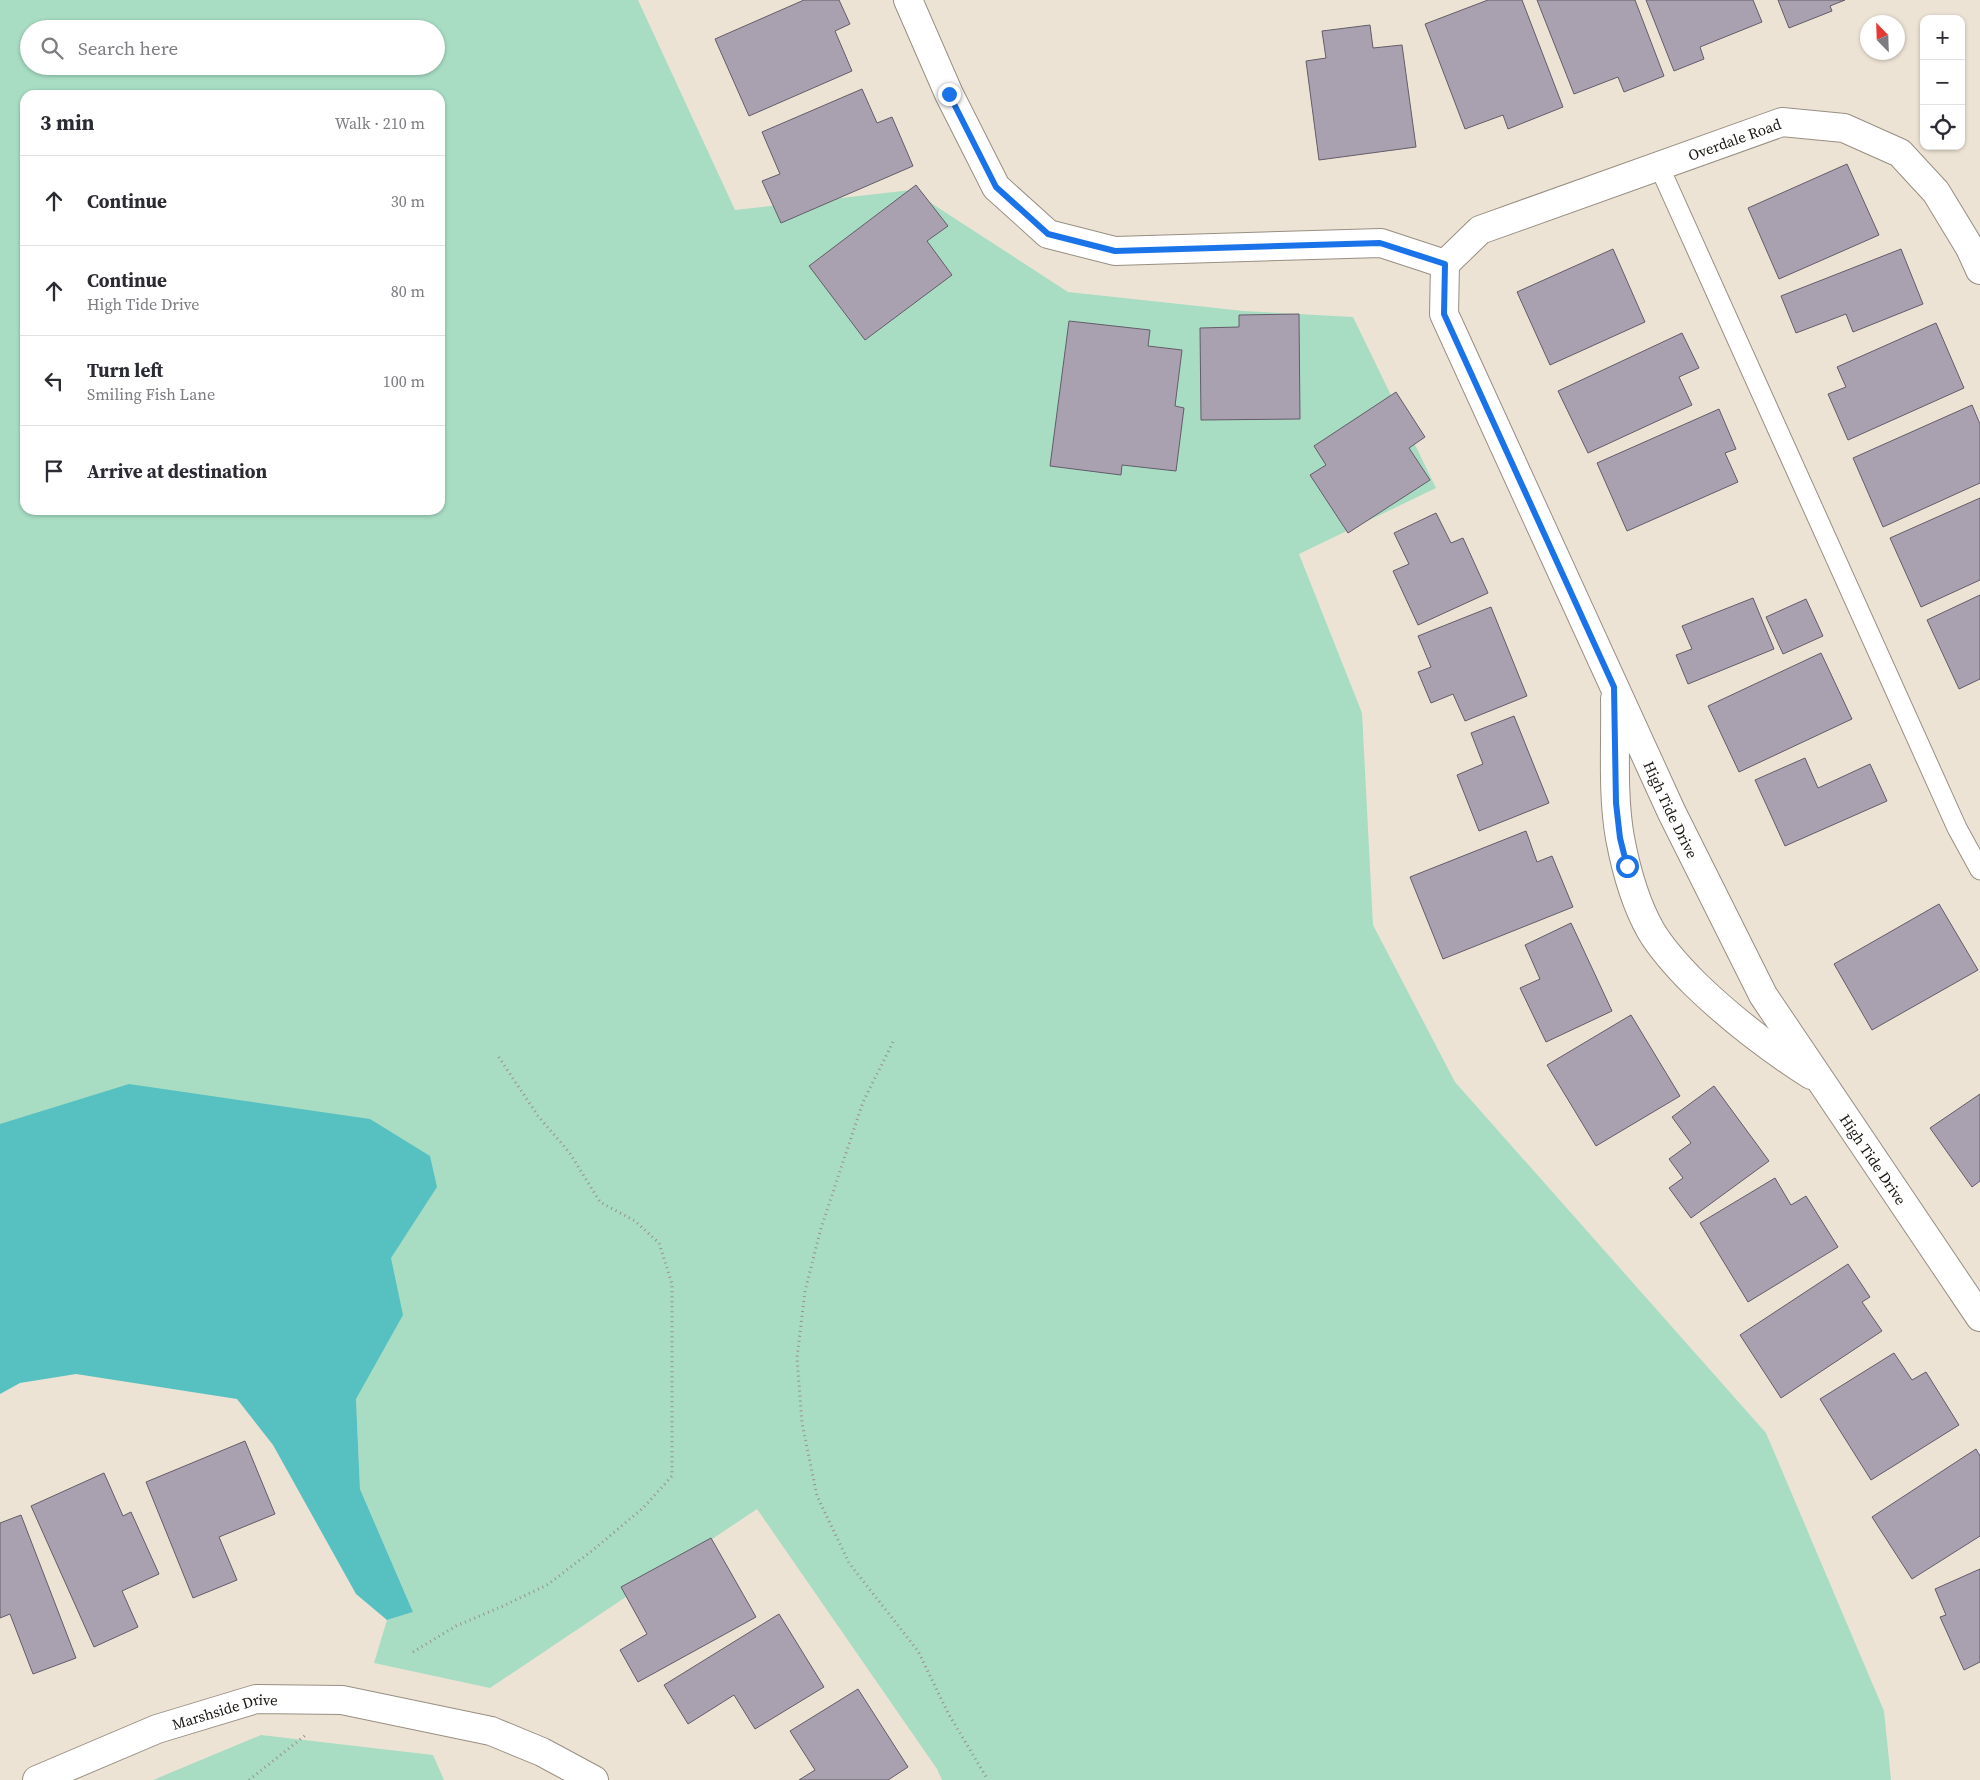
<!DOCTYPE html>
<html lang="en">
<head>
<meta charset="utf-8">
<style>
	body { margin:0; font-family:"Source Serif 4",serif; background:#f7f7f7; color:#2b2b33 }
	.controls { position:absolute; right:15px; top:15px; display:grid; overflow:hidden; border-radius:10px; box-shadow:0 1px 4px #0004 }
	.controls button { width:45px; height:45px; display:grid; place-items:center; padding:0; border:0; border-bottom:1px solid #e1e1e2; background:#fff; color:#2b2b33; font:25px sans-serif }
	.compass { position:absolute; left:1860px; top:15px; width:45px; height:45px; border-radius:50%; background:#fff; box-shadow:0 1px 4px #0004; rotate:337deg }
	.stop { position:absolute; width:15px; height:15px; margin:-11px; border:4px solid #1a73e8; border-radius:50%; background:#fff }
	.stop.end { background:#1a73e8; border-color:#fff; box-shadow:0 1px 5px #0008 }
	.list { margin:0; padding:0; list-style:none }
	h2 { display:flex; justify-content:space-between; align-items:center; height:65px; margin:0; padding:0 20px; font-size:21px }
	h2 small { font-size:16px; font-weight:400; color:#7c7c81 }
	.list li { display:grid; grid-template-columns:32px 1fr auto; gap:15px; align-items:center; box-sizing:border-box; height:90px; padding:0 20px; border-top:1px solid #e1e1e2 }
	.list b { display:block; font-size:19px; white-space:nowrap }
	.list p { margin:0; font-size:16px; white-space:nowrap; color:#7c7c81 }
	.list em { font-size:16px; font-style:normal; color:#7c7c81 }
	.icon { flex:none; width:28px; height:28px; fill:none; stroke:currentColor; stroke-width:2; stroke-linecap:round; stroke-linejoin:round }
	.map { position:relative; flex:none; width:1980px; height:1780px; overflow:hidden }
	.search { position:absolute; background:#fff; box-shadow:0 1px 4px #0004; left:20px; top:20px; width:425px; height:55px; display:flex; align-items:center; gap:12px; box-sizing:border-box; padding:0 18px; border-radius:28px; color:#7c7c81; font-size:19px }
	.panel { position:absolute; background:#fff; box-shadow:0 1px 4px #0004; left:20px; top:90px; width:425px; height:425px; border-radius:15px }
	.map>svg:first-child { display:block }
</style>
</head>
<body>
<div class="map">
<svg width="1980" height="1780" viewBox="0 0 1980 1780">
	<rect width="100%" height="100%" fill="#ede3d5"/>
	<path fill="#a8ddc4" fill-rule="evenodd" d="M0,0h638l97,210 176,-20 157,102 176,19 109,6 83,171 -137,66 63,159 11,212 82,157 311,351 118,278 7,69h-949l-5,-11 -180,-260 -267,179 -116,-25 13,-43 26,-8 -53,-123 -4,-90 -356,-175zM29,29h407v37h-407zM25,95h415v415h-415z
		M261,1735l172,20 11,25h-291z"/>
	<path fill="#57c1c1" d="M129,1084l241,35 60,37 7,31 -46,71 12,57 -47,84 4,90 53,123 -26,8 -31,-26 -83,-149 -36,-46 -161,-25 -56,9 -20,11v-270z"/>
	<path fill="#a9a1af" stroke="#635c69" d="M804,0h35l11,24 -15,7 17,40 -103,45 -34,-77z
		M1488,0h34l41,107 -55,22 -5,-14 -38,14 -40,-105z
		M1537,0h98l29,76 -40,16 -6,-15 -44,17z
		M1646,0h107l9,22 -62,25 4,12 -30,12z
		M1778,0h67l-15,6 2,5 -43,17z
		M1370,25l3,23 29,-3 14,102 -97,13 -13,-99 20,-3 -4,-27z
		M862,89l15,34 15,-6 21,49 -132,57 -19,-42 18,-7 -18,-42z
		M1847,164l32,71 -100,44 -31,-71z
		M916,185l32,41 -21,15 25,34 -87,65 -56,-74z
		M1613,249l32,73 -95,43 -33,-73z
		M1901,249l22,55 -70,28 -7,-18 -50,19 -15,-37z
		M1299,314l1,105 -99,1 -1,-92 39,-1v-12z
		M1069,321l81,9 -2,16 34,4 -7,56 9,2 -8,63 -54,-6 -1,10 -71,-9z
		M1936,323l28,65 -116,52 -20,-46 18,-7 -9,-20z
		M1682,333l17,35 -20,9 13,28 -104,48 -30,-62z
		M1396,392l29,45 -16,11 21,32 -82,53 -38,-58 16,-10 -12,-19z
		M1972,405l8,19v59l-97,44 -30,-69z
		M1719,409l17,40 -11,4 13,29 -111,49 -30,-68z
		M1980,498v82l-59,27 -31,-69z
		M1436,513l15,30 12,-5 25,55 -70,32 -25,-54 16,-7 -15,-31z
		M1980,595v84l-21,10 -32,-69z
		M1753,598l21,51 -86,35 -12,-29 16,-6 -10,-23z
		M1806,599l17,37 -40,18 -17,-37z
		M1491,607l36,89 -62,25 -12,-27 -22,9 -13,-31 13,-5 -13,-31z
		M1821,653l31,66 -113,53 -31,-66z
		M1514,716l35,87 -70,28 -22,-56 26,-11 -12,-31z
		M1805,758l13,30 52,-24 17,37 -102,45 -30,-66z
		M1526,831l11,31 15,-6 21,51 -130,52 -33,-82z
		M1939,904l39,66 -106,60 -38,-66z
		M1571,923l41,88 -66,31 -26,-54 20,-9 -15,-34z
		M1631,1015l49,81 -84,50 -49,-81z
		M1714,1086l55,75 -78,57 -22,-30 14,-10 -14,-19 22,-16 -19,-26z
		M1980,1094v87l-8,6 -42,-59z
		M1775,1178l16,27 15,-9 32,51 -90,55 -48,-79z
		M1848,1264l22,33 -8,5 20,29 -101,67 -41,-63z
		M1894,1353l18,27 14,-8 33,53 -88,55 -51,-81z
		M245,1441l30,73 -56,23 18,43 -44,18 -47,-116z
		M1976,1449l4,7v80l-68,43 -40,-62z
		M104,1473l19,43 8,-4 28,62 -37,17 16,36 -44,20 -63,-141z
		M21,1515l55,143 -43,16 -23,-60 -10,4v-95z
		M711,1538l45,79 -118,65 -18,-32 27,-16 -26,-47z
		M1980,1569v93l-16,8 -24,-53 6,-2 -11,-26z
		M779,1614l45,73 -69,42 -21,-34 -46,29 -24,-39z
		M858,1689l50,78 -20,13h-89l16,-10 -25,-39z"/>
	<g fill="none" stroke-linecap="round" stroke-linejoin="round">
		<defs>
			<path id="service" d="M1659,166l298,662 23,42"/>
			<g id="minor">
				<path d="M908,0l41,94 47,93 52,47 67,17 266,-8 64,21"/>
				<path id="s1" d="M1445,264l-1,50 228,499 91,182 217,322"/>
				<path id="s2" d="M1445,264l35,-34 302,-108 62,6 56,25 36,39 34,56 10,22"/>
				<path d="M1615,699c1,45 -3,94 5,139 6,32 15,65 31,93 12,20 28,37 44,53 35,34 74,64 116,91"/>
				<path id="s3" d="M37,1780l120,-51 99,-30 86,1 149,31 51,21 52,28"/>
			</g>
		</defs>
		<use href="#service" stroke="#988f82" stroke-width="21"/>
		<use href="#minor" stroke="#988f82" stroke-width="30"/>
		<path stroke="#999187" stroke-width="3" stroke-dasharray="1 4" stroke-linecap="butt" d="M893,1042l-30,60 -42,126 -16,63 -8,67 5,65 15,73 32,67 69,88 30,62 40,67
			M413,1652l43,-26 47,-20 44,-21 46,-35 50,-42 29,-32v-192l-13,-41 -24,-22 -35,-19 -31,-50 -31,-36 -40,-60
			M249,1780l58,-46"/>
		<use href="#service" stroke="#fff" stroke-width="19"/>
		<use href="#minor" stroke="#fff" stroke-width="28"/>
	</g>
	<g fill="none" stroke-linecap="round" stroke-linejoin="round">
		<path stroke="#1a73e8" stroke-width="6" d="M949,94l47,93 52,47 67,17 265,-8 65,21 -1,50 170,373 2,116 4,35 7,28"/>
	</g>
	<g text-anchor="middle" dominant-baseline="central" stroke-width="4" stroke-linejoin="round" paint-order="stroke">
		<g font-size="15" fill="#1a1611" stroke="#ede3d5">
			<text stroke="none"><textPath href="#s2" startOffset="319">Overdale Road</textPath></text>
			<text stroke="none"><textPath href="#s1" startOffset="595">High Tide Drive</textPath></text>
			<text stroke="none"><textPath href="#s1" startOffset="1000">High Tide Drive</textPath></text>
			<text stroke="none"><textPath href="#s3" startOffset="201">Marshside Drive</textPath></text>
		</g>
	</g>
</svg>
<div class="controls">
<button>+</button>
<button>−</button>
<button><svg class="icon" aria-label="locate" viewBox="0 0 24 24"><circle cx="12" cy="12" r="6"/><path d="M12 2v4M12 18v4M2 12h4M18 12h4"/></svg></button>
</div>
<svg class="compass" viewBox="-18 -18 36 36"><path d="M0-13l5 13h-10z" fill="#e53935"/><path d="M0 13l5-13h-10z" fill="#7c7c81"/></svg>
<div class="stop" style="left:1627px;top:866px"></div>
<div class="stop end" style="left:949px;top:94px"></div>
<div class="search"><svg class="icon" aria-label="search" viewBox="0 0 24 24"><circle cx="10" cy="10" r="6"/><path d="M15 15l6 6"/></svg>Search here</div>
<section class="panel">
<h2>3 min<small>Walk · 210 m</small></h2>
<ul class="list">
<li><svg class="icon" aria-label="ahead" viewBox="0 0 24 24"><path d="M12 20V5M6 11l6-6 6 6"/></svg><div><b>Continue</b></div><em>30 m</em></li>
<li><svg class="icon" aria-label="ahead" viewBox="0 0 24 24"><path d="M12 20V5M6 11l6-6 6 6"/></svg><div><b>Continue</b><p>High Tide Drive</p></div><em>80 m</em></li>
<li><svg class="icon" aria-label="left" viewBox="0 0 24 24"><path d="M17 20v-9H6M10 6l-5 5 5 5"/></svg><div><b>Turn left</b><p>Smiling Fish Lane</p></div><em>100 m</em></li>
<li><svg class="icon" aria-label="arrive" viewBox="0 0 24 24"><path d="M6 21V4h12l-3 4 3 4H6"/></svg><div><b>Arrive at destination</b></div></li>
</ul>
</section>
</div>
</body>
</html>
